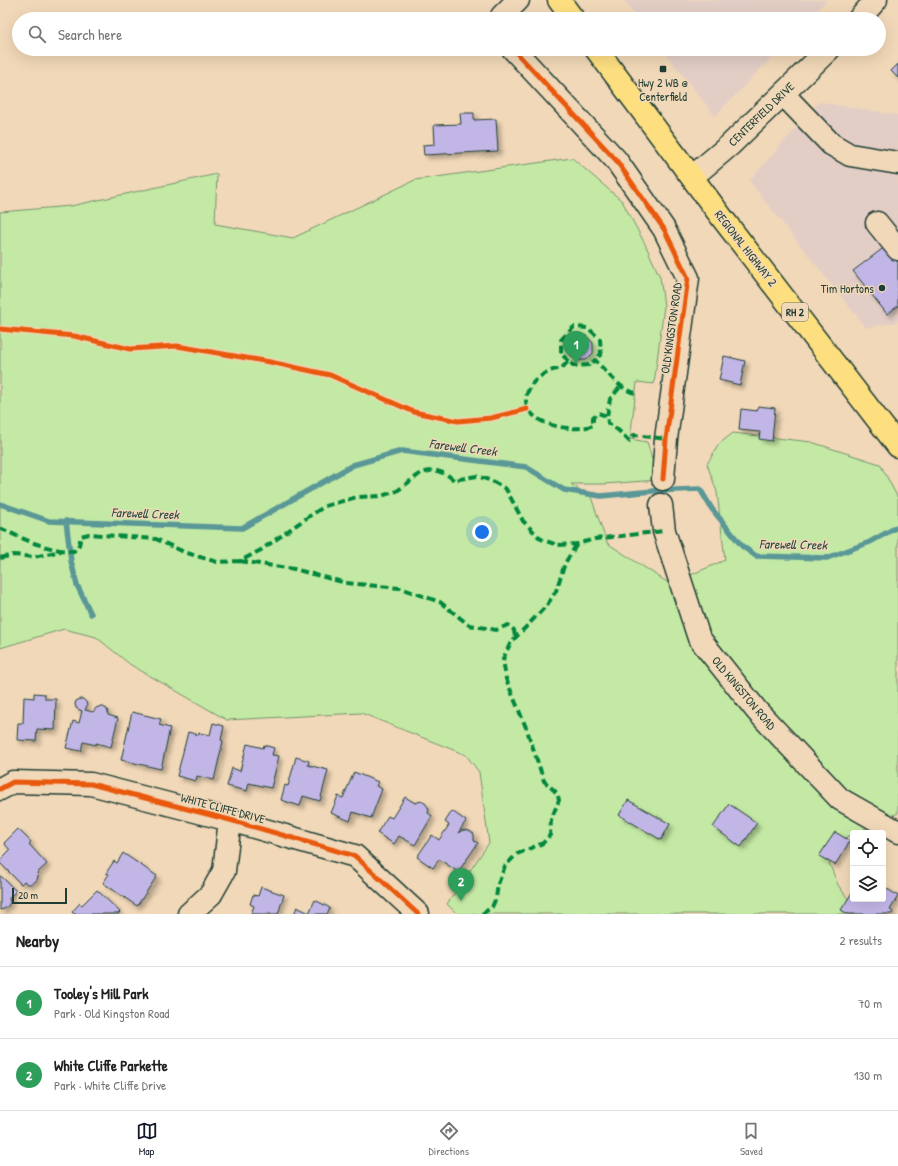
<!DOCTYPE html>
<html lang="en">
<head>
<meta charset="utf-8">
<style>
	body { margin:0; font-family:"Patrick Hand",sans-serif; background:#f6f6f6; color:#222 }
	.controls { position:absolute; right:12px; bottom:12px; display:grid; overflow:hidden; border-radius:4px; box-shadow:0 4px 16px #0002 }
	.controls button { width:36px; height:36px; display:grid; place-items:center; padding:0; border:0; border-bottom:1px solid #e0e0e0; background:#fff; color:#222; font:20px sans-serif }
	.scale { position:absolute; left:12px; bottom:10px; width:55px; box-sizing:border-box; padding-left:4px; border:2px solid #1f3d34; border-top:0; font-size:11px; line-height:14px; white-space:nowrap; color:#1f3d34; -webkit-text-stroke:3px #f1d8b8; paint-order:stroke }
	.you { position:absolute; left:482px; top:532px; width:14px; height:14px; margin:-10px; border:3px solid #fff; border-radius:50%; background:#1a73e8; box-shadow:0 0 0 6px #1a73e833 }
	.badge { display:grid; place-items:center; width:26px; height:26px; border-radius:50%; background:#111827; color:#fff; font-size:13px; font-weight:700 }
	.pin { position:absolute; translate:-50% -33px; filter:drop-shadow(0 1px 2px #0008) }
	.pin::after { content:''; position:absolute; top:21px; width:14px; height:12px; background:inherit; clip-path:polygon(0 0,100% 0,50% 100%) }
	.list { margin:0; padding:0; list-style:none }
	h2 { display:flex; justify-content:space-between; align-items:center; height:52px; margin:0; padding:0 16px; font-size:17px }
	h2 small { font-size:13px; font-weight:400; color:#767676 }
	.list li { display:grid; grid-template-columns:26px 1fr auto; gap:12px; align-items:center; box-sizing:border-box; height:72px; padding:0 16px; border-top:1px solid #e0e0e0 }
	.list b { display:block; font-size:15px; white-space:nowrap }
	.list p { margin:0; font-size:13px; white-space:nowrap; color:#767676 }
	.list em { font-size:13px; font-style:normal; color:#767676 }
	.icon { flex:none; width:22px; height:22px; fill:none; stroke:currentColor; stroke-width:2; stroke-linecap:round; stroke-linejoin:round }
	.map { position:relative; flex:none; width:898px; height:914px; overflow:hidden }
	.search { position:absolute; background:#fff; box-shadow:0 4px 16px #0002; left:12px; right:12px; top:12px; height:44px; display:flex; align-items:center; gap:10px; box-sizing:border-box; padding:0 14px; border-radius:22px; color:#767676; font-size:15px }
	.sheet { height:196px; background:#fff }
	nav { display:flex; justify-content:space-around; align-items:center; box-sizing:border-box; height:56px; border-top:1px solid #e0e0e0; background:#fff; font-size:11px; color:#767676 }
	nav a { display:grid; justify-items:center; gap:2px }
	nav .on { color:#111827 }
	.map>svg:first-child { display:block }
</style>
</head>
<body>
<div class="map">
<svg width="898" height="914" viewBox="0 0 898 914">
	<defs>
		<filter id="shadow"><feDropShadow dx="3.5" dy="3.5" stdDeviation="2" flood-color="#0004"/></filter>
	</defs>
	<rect width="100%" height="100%" fill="#f1d8b8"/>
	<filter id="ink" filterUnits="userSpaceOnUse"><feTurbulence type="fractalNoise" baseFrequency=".025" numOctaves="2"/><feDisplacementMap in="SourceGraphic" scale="8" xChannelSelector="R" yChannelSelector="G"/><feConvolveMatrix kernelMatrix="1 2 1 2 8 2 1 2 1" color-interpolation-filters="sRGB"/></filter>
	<g filter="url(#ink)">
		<path fill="#e3cec6" d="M623,0h204l-18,19h-171z
			M662,49h118l-65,67z
			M819,102l79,13v207l-32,6 -117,-147z"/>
		<path fill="#c4e9a4" stroke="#72936c" d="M572,158l50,43 23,43 15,33 4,29 -10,78 -17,-2 -7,57 17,3 11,38 -54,4h-33l20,13 16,46 63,41 55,-24 -8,-68 -10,-28 12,-20 14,-11 78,9 69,22 18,34v315l-42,20h-3v1l-24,12 -3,9 12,30 21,29h-402l-10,-10 42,-61 -10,-71 -13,-17 -105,-42 -134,7 -96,-55 -35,-28 -32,-8 -64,19v-436l71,-6 146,-32 -2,50 78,14 122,-58z"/>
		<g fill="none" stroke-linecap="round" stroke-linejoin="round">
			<path stroke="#5a9797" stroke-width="5.5" d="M0,504l49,17 193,7 111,-63 49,-14 124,16 38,23 37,6 52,-5 47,-2 12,20 30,37 14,10 71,2 43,-16 27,-15
				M66,521l5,40 6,24 14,29"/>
		</g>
		<path fill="#c2b6e7" stroke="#1f3d34" filter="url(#shadow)" d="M898,64v14l-7,-7z
			M460,113h14v7l22,-1 2,32 -74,4 -1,-10 12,-1 -1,-19 27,-1z
			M890,243l8,10v53l-11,8 -34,-43z
			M576,335l10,1 7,7v10l-7,7h-9l-8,-7v-10z
			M724,356l21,5 -5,24 -21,-5z
			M758,406l17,2 -3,33 -13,-2 1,-7 -21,-2 2,-21 16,2z
			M34,693l11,1v5h11l-1,31 -18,-1 -1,12 -19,-1 1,-17h5l1,-26 10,1z
			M80,699h3l3,3 1,4 -2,4 8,2 3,-4 5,-2 6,3 1,6 10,3 -7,29 -15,-4v2l-13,-3 -2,9 -15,-3 7,-27 6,2 3,-12 -6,-3 -1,-4 1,-3z
			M132,712l29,7 -2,6 11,3 -9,41 -40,-9z
			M213,723l11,3 -3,14 2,1 -9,39 -17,-4 -1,5 -19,-5 11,-44 11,3v-2l11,2z
			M247,744l16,4 1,-3 10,3 -2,7 7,1 -8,32 -22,-5 -2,8 -20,-5 5,-18 8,3z
			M296,757l13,4 -1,4 20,5 -8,31 -17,-5 -3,10 -19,-6 4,-15 3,1z
			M354,772l24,10 -2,4 6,3 -11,29 -18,-6 -3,9 -19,-8 7,-17 5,2z
			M405,797l10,6 6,-2 4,2 4,6 -1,4 4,3 -17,29 -16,-9 -5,8 -17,-11 11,-17 4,2z
			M628,800l42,24 -9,16 -42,-25z
			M729,804l28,19 -16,24 -28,-20z
			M452,811l14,10 -8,12 5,-3 7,1 4,3v7l4,2 -20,29 -19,-13 -6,9 -16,-11 15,-22 7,5 10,-15 -4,-3z
			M18,829l13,13 -2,2 18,20 -10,9 1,3 -1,4 -5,4h-4l-4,-3 -3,3 -21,-21v-3l10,-10 -6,-7z
			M835,832l15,9 -15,24 -16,-9z
			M123,853l34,23 -20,30 -34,-23 6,-9 -3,-1 8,-12 3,2z
			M0,875l16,16 -7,7 1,4 -2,4 -4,3 -4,1z
			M883,886l15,10 -8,14 3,2 -1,2h-44l-7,-4 12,-19v8h30z
			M261,887l23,8 -6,19h-27l3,-8 -4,-2 3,-9 5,1z
			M97,890l23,22 -2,2h-44l-2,-2 8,-9 2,2z
			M315,900l15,8 -3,6h-33l3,-7 12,6z"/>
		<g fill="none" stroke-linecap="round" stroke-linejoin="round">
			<defs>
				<path id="minor" d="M502,19v-3l16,-16
					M859,19l17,-19
					M513,49l103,111 48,69 24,49 -22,161 -3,40
					M783,94l48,50 19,11 48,8
					M692,177l38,-32 99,-96
					M877,223l21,26
					M661,505l3,26 35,107 58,73 83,88 58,33
					M0,789l13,-7 78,2 139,36 125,36 63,58
					M189,914l22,-20 13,-23 6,-51"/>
				<path id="major" d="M559,0l14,19
					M596,49l127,170 175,227"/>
			</defs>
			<use href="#minor" stroke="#1f3d34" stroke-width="25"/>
			<use href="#major" stroke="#1f3d34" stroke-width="25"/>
			<use href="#minor" stroke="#f1d8b8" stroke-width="22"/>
			<use href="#major" stroke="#fedf80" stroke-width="22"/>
			<path stroke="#00873e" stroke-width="4" stroke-dasharray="8 4" stroke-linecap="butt" d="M569,361l-8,-7v-14l13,-13 14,1 12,11 1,15 -6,6
				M635,393c-16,-4 -28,-21 -40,-33l-6,5 -15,1 -5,-5c-3,2 -5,5 -7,7 -3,1 -6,1 -9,2 -10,4 -20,10 -24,19 -17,33 42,46 64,36v-8l5,-4 9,3 1,7 10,7 11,11 5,-6 32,4
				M607,416l3,-17 11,-13
				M0,528c23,11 48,23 74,23l5,-6 2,-9 8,-2 67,5 28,13 33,10 23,-1 21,-11 41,-29 23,-15 32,-9 24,-1 16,-5 24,-18 13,-3 12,4 8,6 23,-4 15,5 14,8 17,32 18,18 16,6 20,-1 18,-5 69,-8
				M0,558l14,-3 20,2 27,-6
				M240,561l54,8 52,14 54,5 40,14 29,23 27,5 12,-5 6,5 1,8
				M482,914l10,-7 4,-9 2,-14 7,-18 12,-12 26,-11 7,-8 1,-15 8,-20 -2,-7 -13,-12 -17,-51 -21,-51 -3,-20 8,-17 18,-18 18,-19 9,-14 9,-28 12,-19"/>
			<defs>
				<path id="cycleway" d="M513,49l103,111 48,69 24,49 -22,161 -3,40
					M0,329l74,7 56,13 47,-3 93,16 60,13 84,37 44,9 33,-3 36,-9
					M0,789l13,-7 78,2 139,36 125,36 63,58"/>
			</defs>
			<use href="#cycleway" stroke="#f1d8b8" stroke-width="8"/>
			<use href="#cycleway" stroke="#e8590c" stroke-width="5"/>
		</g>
	</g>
	<g fill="#1f3d34" stroke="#f1d8b8" stroke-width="1.5">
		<rect x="659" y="65" width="8" height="8" rx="2"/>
		<circle cx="882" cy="288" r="4"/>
	</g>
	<g text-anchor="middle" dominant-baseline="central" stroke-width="3" stroke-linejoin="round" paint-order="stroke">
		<rect fill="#f1d8b8" stroke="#5e6c5c" stroke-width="1" x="782" y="303" width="26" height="18" rx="3"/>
		<g font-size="11" font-weight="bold" fill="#1f3d34">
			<text x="795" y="312">RH 2</text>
		</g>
		<g font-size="12" fill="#1f3d34" stroke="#f1d8b8">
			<text x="663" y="82">Hwy 2 WB @<tspan x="663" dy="14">Centerfield</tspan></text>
			<text x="874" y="288" text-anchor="end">Tim Hortons</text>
		</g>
		<g font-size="12" fill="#1f3d34" stroke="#f1d8b8">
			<text transform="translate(761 114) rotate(-44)">CENTERFIELD DRIVE</text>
			<text transform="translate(746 248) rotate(52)">REGIONAL HIGHWAY 2</text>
			<text transform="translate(671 328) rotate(-82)">OLD KINGSTON ROAD</text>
			<text transform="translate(744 693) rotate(50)">OLD KINGSTON ROAD</text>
			<text transform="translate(223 808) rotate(15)">WHITE CLIFFE DRIVE</text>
		</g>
		<g font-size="13" font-style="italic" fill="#294c44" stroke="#f1d8b8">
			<text transform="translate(463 447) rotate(7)">Farewell Creek</text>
			<text transform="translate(145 513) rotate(2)">Farewell Creek</text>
			<text transform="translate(793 544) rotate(1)">Farewell Creek</text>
		</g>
	</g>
</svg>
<div class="controls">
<button><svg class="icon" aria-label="locate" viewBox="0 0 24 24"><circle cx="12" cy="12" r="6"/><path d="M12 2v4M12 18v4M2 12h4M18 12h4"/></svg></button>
<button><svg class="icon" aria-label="layers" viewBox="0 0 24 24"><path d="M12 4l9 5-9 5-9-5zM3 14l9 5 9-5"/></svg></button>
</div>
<div class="scale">20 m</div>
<div class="you"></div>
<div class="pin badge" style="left:576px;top:364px;background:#2e9e5b">1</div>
<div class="pin badge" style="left:461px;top:901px;background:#2e9e5b">2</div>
<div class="search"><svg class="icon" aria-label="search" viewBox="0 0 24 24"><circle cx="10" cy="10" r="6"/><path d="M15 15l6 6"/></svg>Search here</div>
</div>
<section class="sheet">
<h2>Nearby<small>2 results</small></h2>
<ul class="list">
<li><span class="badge" style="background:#2e9e5b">1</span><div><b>Tooley's Mill Park</b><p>Park · Old Kingston Road</p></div><em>70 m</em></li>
<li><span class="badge" style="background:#2e9e5b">2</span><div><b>White Cliffe Parkette</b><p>Park · White Cliffe Drive</p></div><em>130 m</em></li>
</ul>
</section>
<nav>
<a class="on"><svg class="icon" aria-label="map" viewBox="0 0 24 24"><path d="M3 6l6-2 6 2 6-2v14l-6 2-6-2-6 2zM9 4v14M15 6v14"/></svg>Map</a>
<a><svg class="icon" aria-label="directions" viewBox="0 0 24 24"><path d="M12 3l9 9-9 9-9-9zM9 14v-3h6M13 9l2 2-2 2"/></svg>Directions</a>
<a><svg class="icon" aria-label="saved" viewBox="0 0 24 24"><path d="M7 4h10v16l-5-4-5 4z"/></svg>Saved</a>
</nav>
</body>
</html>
